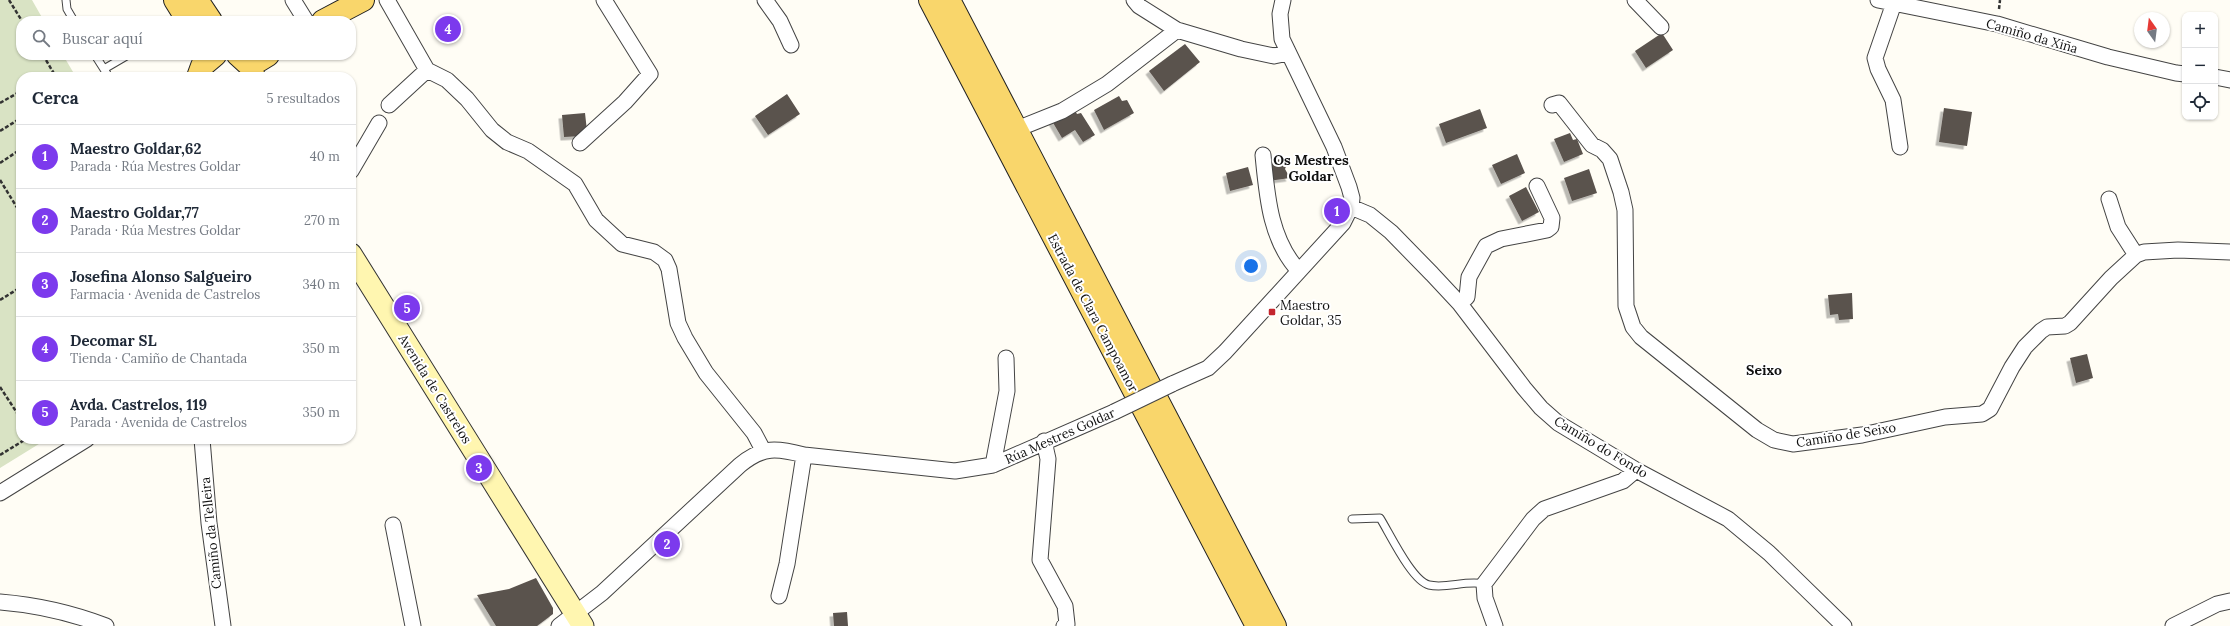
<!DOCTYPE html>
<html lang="es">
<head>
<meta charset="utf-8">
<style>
	body { margin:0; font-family:Lora,serif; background:#f2f2f3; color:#1f2937 }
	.controls { position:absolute; right:12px; top:12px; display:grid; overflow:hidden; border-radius:8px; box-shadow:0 1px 3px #0004 }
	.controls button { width:36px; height:36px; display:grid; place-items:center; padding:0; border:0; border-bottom:1px solid #e0e1e3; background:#fff; color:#1f2937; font:20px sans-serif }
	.compass { position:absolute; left:2134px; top:12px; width:36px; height:36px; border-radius:50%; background:#fff; box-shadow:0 1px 3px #0004; rotate:346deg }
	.you { position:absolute; left:1251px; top:266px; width:14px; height:14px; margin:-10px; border:3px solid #fff; border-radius:50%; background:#1a73e8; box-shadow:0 0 0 6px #1a73e833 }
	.badge { display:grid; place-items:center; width:26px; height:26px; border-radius:50%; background:#7c3aed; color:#fff; font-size:13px; font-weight:700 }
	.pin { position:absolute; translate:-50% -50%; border:2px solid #fff; box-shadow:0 1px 4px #0006 }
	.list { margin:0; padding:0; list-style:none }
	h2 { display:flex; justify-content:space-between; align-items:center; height:52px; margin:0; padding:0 16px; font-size:17px }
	h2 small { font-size:13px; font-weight:400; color:#747a83 }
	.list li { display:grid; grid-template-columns:26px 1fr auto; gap:12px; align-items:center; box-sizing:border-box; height:64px; padding:0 16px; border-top:1px solid #e0e1e3 }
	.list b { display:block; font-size:15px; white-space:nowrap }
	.list p { margin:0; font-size:13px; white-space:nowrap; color:#747a83 }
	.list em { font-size:13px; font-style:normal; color:#747a83 }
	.icon { flex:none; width:22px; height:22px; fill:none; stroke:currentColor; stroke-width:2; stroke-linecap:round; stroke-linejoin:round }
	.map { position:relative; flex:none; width:2230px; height:626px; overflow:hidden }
	.search { position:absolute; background:#fff; box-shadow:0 1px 3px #0004; left:16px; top:16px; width:340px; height:44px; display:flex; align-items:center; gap:10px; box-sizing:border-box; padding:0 14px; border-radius:16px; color:#747a83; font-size:15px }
	.panel { position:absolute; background:#fff; box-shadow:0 1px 3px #0004; left:16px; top:72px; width:340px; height:372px; border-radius:16px }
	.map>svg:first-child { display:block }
</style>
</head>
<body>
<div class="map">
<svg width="2230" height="626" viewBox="0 0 2230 626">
	<defs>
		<filter id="shadow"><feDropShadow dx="-3.5" dy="3.5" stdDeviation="0" flood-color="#0004"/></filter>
	</defs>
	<rect width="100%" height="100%" fill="#fffdf5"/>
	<path fill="#d9e3c4" d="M0,0h32l12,21h-23v34h42l13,22h-55v362h26l-47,29z"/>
	<path fill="#5a524d" filter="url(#shadow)" d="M1662,33l11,17 -27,18 -11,-17z
		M1185,44l15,18 -36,29 -15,-20z
		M787,94l13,20 -32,21 -13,-19z
		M1119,96l3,5 5,-1 7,13 -30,17 -10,-20z
		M1073,107l4,7 4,-1 14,22 -12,7 -8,-12 -13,8 -10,-17z
		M1944,108l28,4 -5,34 -28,-4z
		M1480,109l7,19 -41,15 -7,-19z
		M585,113l2,18h-6l1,5 -18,1 -2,-22z
		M1570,133l3,7 4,-1 6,15 -19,8 -10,-23z
		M1517,154l8,19 -24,11 -9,-19z
		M1284,159l3,5 -2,5 5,9 -21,3 -1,-21z
		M1248,167l5,18 -23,6 -4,-18z
		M1589,169l8,24 -25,8 -8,-23z
		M1526,187l13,25 -17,9 -13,-25z
		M1852,293l1,26 -14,1 -1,-6 -8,1 -2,-20z
		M2087,354l6,24 -17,5 -6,-25z
		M536,578l17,30v6l-16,12h-41l-19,-31 32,-6z
		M847,612l1,14h-14l-1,-13z"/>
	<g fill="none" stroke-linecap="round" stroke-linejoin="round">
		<defs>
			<path id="lane" d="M66,0l1,9 7,12
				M95,55l14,22
				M104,69l24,-14
				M1352,519l28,-1c10,16 32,63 49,67 17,4 37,-5 55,-1"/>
			<path id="street" d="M293,0l13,21
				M387,0l40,70 20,10 20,19 25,31 15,12 21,9 47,33 21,36 26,24 32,8 11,8 4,9 9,54 7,15 21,35 48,60 9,17
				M765,0l15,21 11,24
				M1134,0l5,6 38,24 64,19 33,7 14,-3
				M1635,0l26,27
				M1878,0l119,24 111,33 68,16 9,1
				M1894,3l-19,55 3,11 15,31 7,47
				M2215,77l15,3
				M389,105l38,-35
				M1552,105l7,-2 33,42 10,5 8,9 11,33 4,18 1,96 7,21 8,10 116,93 17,10 19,4 69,-9 83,-18 37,-3 8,-5 22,-42 13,-20 16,-16 6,-4 18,-1 5,-3 41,-45 25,-23 8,-3 34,-2 52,2
				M1017,129l45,-18 45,-27 70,-54
				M580,143l45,-41 25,-28 -46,-74
				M1263,155c4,41 7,85 36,116
				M351,171l28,-48
				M2109,199l9,28 18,28
				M1351,207l19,8 21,17 41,42 28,30 64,84 17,20 17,15 78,47 92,49 41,34 75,73
				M1460,304l7,-7 2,-20 17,-31 15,-7 46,-9 4,-3 1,-9 -15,-32
				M1172,384l36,-16 17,-16 118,-129 8,-16 1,-9 -3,-11 -15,-40 -52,-108 -2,-25 3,-14
				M202,439l7,84 14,103
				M1044,441l4,18 -8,101 25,46 2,18 -3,2
				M993,465l14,-74 -1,-33
				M0,493l87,-54
				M393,525l20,101
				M779,596l8,-32 17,-109
				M0,602c37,3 72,11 106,24
				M559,626l43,-33 138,-128c23,-19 37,-17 64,-10l151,16 38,-6 121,-53
				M1495,626l-10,-28 -1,-14 49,-65 11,-10 79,-28 13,-11
				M2173,626l44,-22 13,-3"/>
			<path id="secondary" d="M351,254l232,372"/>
			<path id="primary" d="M175,0l13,21
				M197,0l14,21
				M930,0l327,626
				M949,0l326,626
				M323,21l40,-21
				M238,55l12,11 4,11
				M250,66l18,-11
				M198,77l4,-11 13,-11"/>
		</defs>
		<use href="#lane" stroke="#444" stroke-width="9"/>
		<use href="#street" stroke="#444" stroke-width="17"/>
		<use href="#secondary" stroke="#333" stroke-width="23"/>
		<use href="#primary" stroke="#222" stroke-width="24"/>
		<path stroke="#333" stroke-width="2.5" stroke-dasharray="4 2" stroke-linecap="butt" d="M9,0l13,21
			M1999,9l1,-9
			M43,55l13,22
			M0,103l21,-12
			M0,131l21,-13
			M0,163l21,-14
			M0,180l21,34
			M0,300l21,-13
			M0,387l21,32
			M0,455l26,-16"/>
		<use href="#lane" stroke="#fff" stroke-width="7"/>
		<use href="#street" stroke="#fff" stroke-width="15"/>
		<use href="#secondary" stroke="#fff6b0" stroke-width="21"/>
		<use href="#primary" stroke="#f9d66b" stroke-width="22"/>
		<defs>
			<path id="street-bridge" d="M1114,412l58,-28"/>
		</defs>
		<use href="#street-bridge" stroke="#444" stroke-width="17" stroke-linecap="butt"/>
		<use href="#street-bridge" stroke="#fff" stroke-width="15"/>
	</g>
	<rect fill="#c4262e" stroke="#fff" stroke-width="1.5" x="1268" y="308" width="8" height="8" rx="2"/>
	<g text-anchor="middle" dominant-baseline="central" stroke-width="4" stroke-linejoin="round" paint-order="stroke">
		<g font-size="13" fill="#111" stroke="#fff">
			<text transform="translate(2032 36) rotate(16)">Camiño da Xiña</text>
			<text transform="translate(1093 313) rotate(62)">Estrada de Clara Campoamor</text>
			<text transform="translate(435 389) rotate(58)">Avenida de Castrelos</text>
			<text transform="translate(1846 435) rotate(-9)">Camiño de Seixo</text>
			<text transform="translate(1060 436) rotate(-24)">Rúa Mestres Goldar</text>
			<text transform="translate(1601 447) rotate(31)">Camiño do Fondo</text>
			<text transform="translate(211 533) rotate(-96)">Camiño da Telleira</text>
		</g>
		<g font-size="13" fill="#111" stroke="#fff" text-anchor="start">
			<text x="1280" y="305">Maestro<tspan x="1280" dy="15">Goldar, 35</tspan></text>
		</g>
		<g font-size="14" font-weight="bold" fill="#111" stroke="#fff">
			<text x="1311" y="160">Os Mestres<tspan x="1311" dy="16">Goldar</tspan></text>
			<text x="1764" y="370">Seixo</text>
		</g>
	</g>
</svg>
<div class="controls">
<button>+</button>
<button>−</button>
<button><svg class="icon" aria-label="locate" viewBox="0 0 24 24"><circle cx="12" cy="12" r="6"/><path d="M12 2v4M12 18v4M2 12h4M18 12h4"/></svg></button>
</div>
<svg class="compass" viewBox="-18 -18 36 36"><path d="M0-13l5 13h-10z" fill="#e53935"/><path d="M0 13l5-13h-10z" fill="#747a83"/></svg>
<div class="you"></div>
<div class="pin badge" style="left:1337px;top:211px">1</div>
<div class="pin badge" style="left:667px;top:544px">2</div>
<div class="pin badge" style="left:479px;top:468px">3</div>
<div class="pin badge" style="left:448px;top:29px">4</div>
<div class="pin badge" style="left:407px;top:308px">5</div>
<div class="search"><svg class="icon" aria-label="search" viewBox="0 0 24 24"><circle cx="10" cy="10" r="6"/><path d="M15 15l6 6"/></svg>Buscar aquí</div>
<section class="panel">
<h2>Cerca<small>5 resultados</small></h2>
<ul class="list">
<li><span class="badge">1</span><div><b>Maestro Goldar,62</b><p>Parada · Rúa Mestres Goldar</p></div><em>40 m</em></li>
<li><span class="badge">2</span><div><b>Maestro Goldar,77</b><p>Parada · Rúa Mestres Goldar</p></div><em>270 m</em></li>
<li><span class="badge">3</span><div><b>Josefina Alonso Salgueiro</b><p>Farmacia · Avenida de Castrelos</p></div><em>340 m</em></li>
<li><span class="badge">4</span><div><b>Decomar SL</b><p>Tienda · Camiño de Chantada</p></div><em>350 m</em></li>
<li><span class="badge">5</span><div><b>Avda. Castrelos, 119</b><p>Parada · Avenida de Castrelos</p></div><em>350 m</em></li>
</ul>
</section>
</div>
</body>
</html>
